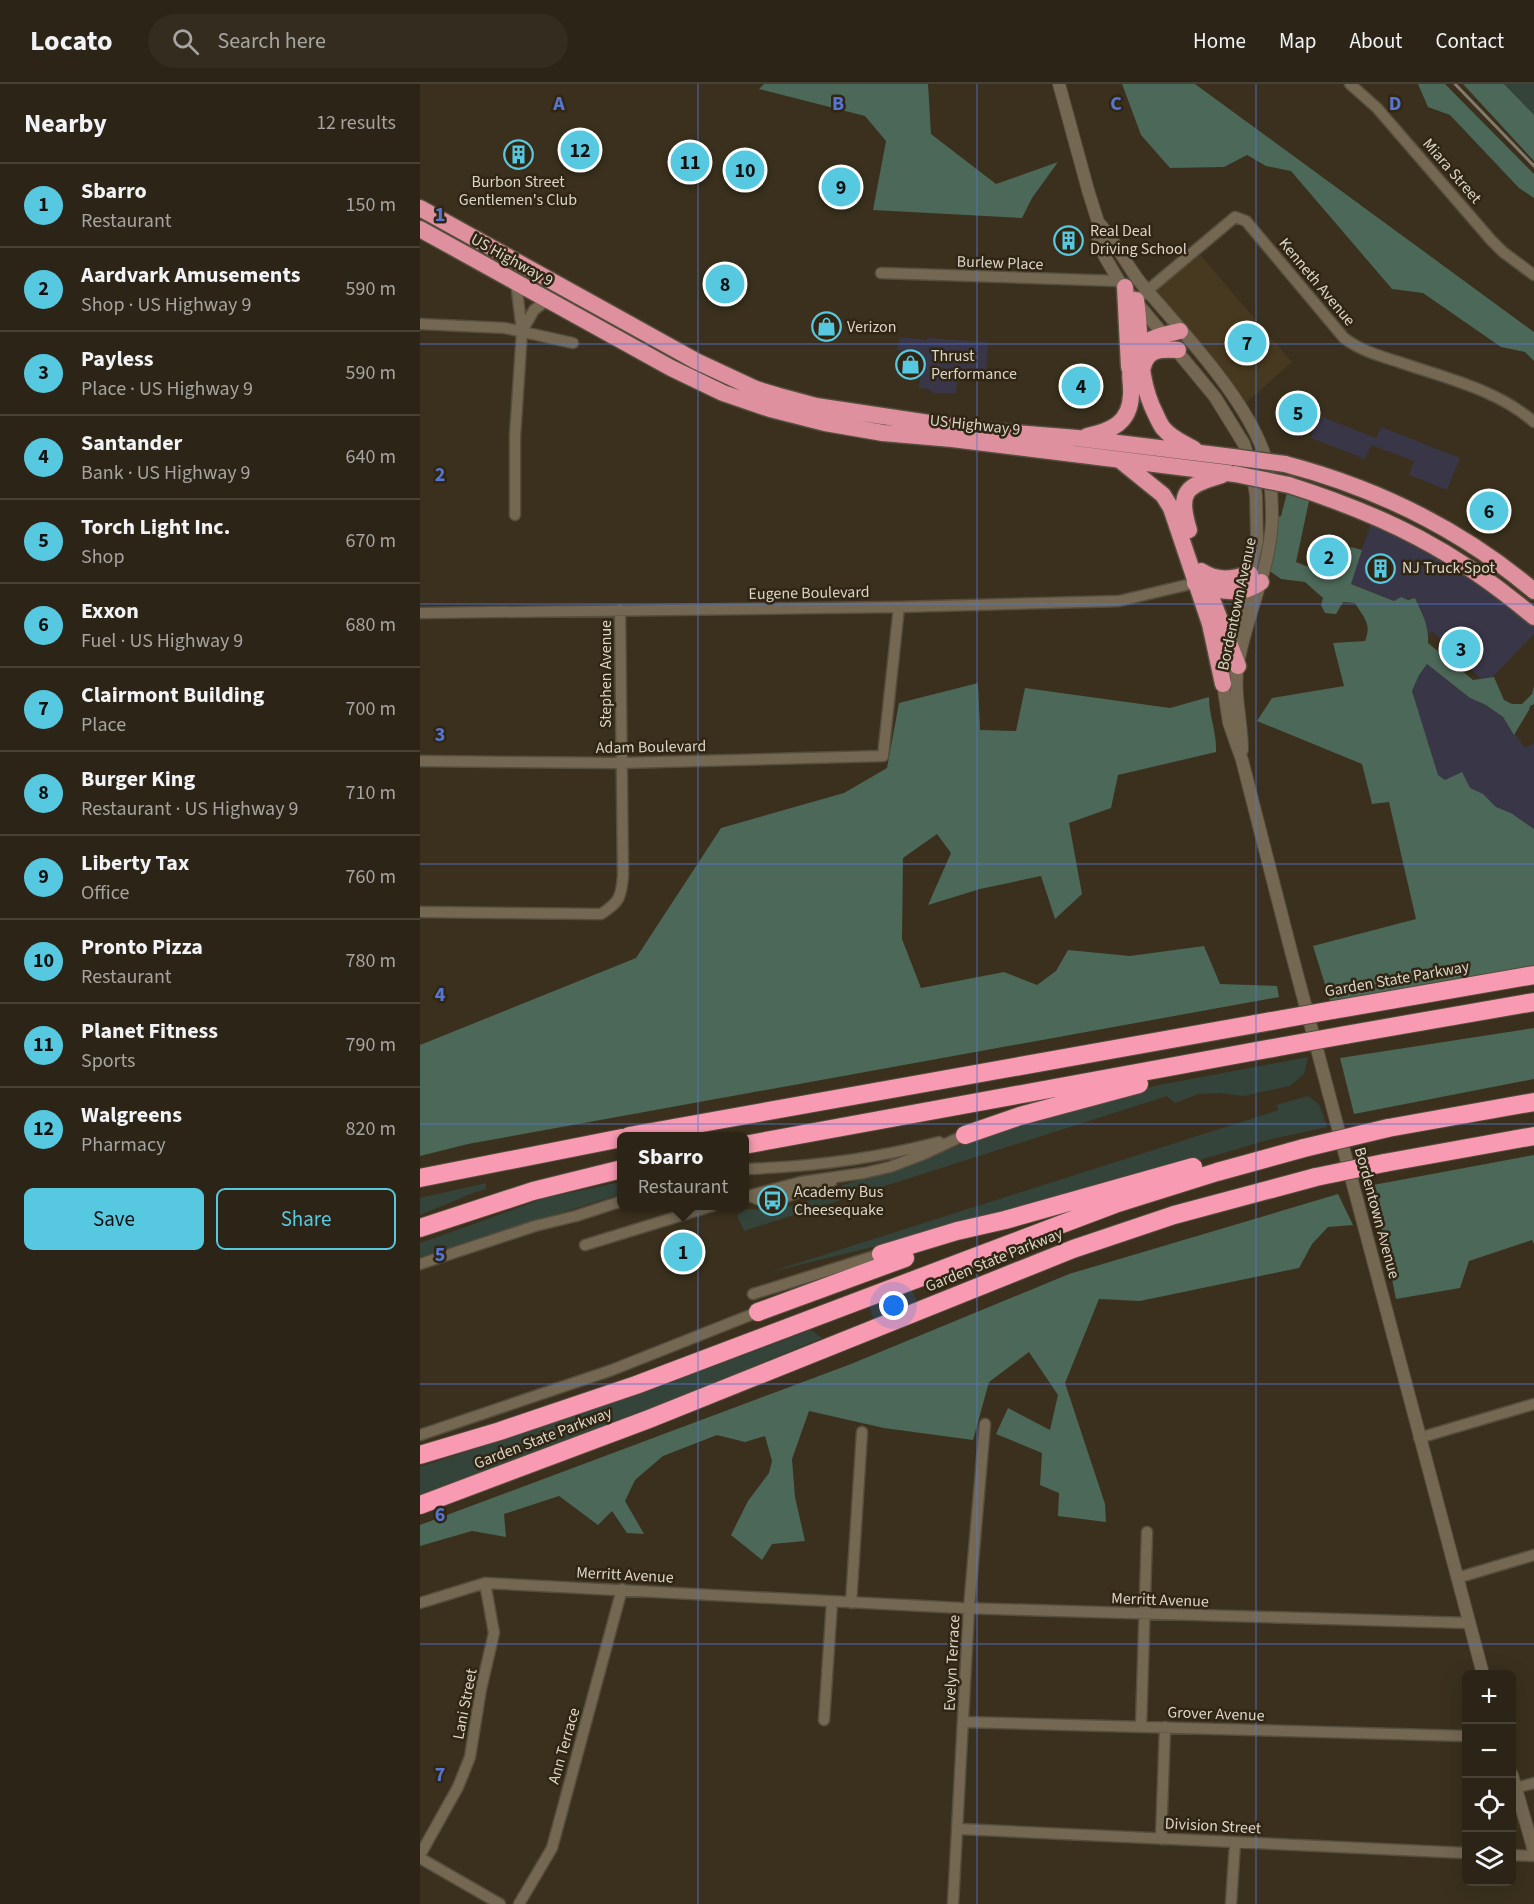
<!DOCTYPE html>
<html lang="en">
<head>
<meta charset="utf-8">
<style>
	body { margin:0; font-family:"Source Sans 3",sans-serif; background:#342c1f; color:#f1f3f6 }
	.controls { position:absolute; right:18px; bottom:18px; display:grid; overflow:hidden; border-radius:9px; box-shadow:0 6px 24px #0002 }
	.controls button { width:54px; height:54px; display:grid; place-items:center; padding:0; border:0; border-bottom:2px solid #484135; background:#2c2416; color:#f1f3f6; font:30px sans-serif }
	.you { position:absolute; left:474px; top:1222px; width:21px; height:21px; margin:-15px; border:4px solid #fff; border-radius:50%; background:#1a73e8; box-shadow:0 0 0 9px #1a73e833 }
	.badge { display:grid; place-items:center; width:39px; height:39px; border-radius:50%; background:#56c9e1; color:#111; font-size:20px; font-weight:700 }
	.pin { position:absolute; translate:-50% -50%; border:3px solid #fff; box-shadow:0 2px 6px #0006 }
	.popup { position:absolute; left:197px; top:1048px; width:132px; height:78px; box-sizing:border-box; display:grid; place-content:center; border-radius:9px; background:#2c2416; filter:drop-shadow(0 2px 4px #0005); font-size:20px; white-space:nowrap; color:#a6a4a1 }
	.popup b { font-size:22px; color:#f1f3f6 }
	.popup::after { content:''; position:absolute; left:50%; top:100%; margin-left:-12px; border:12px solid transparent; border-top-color:#2c2416 }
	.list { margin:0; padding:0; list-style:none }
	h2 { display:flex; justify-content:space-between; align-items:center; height:78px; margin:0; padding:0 24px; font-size:26px }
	h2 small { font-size:20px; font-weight:400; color:#a6a4a1 }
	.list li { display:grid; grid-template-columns:39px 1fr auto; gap:18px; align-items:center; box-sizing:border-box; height:84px; padding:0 24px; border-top:2px solid #484135 }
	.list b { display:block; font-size:22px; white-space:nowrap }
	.list p { margin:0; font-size:20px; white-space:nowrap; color:#a6a4a1 }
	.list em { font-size:20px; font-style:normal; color:#a6a4a1 }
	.actions { display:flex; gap:12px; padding:18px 24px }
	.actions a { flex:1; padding:14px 0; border:2px solid #56c9e1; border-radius:9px; text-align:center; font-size:21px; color:#56c9e1 }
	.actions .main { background:#56c9e1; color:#111 }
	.icon { flex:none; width:33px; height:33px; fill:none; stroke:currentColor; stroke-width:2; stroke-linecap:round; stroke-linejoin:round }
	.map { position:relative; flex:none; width:1114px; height:1820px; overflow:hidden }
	header { display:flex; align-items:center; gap:36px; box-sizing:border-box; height:84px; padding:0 30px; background:#2c2416; border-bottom:2px solid #484135 }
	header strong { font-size:28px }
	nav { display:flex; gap:33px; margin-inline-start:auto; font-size:21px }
	.search { width:420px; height:54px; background:#342c1f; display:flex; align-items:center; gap:15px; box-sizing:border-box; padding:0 21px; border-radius:33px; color:#a6a4a1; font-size:22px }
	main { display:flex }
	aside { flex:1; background:#2c2416 }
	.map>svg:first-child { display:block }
</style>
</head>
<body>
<header>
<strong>Locato</strong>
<div class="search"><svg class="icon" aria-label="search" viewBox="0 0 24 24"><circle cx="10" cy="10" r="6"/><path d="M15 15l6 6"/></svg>Search here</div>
<nav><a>Home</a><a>Map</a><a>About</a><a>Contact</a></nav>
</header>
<main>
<aside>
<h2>Nearby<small>12 results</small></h2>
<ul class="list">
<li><span class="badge">1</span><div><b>Sbarro</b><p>Restaurant</p></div><em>150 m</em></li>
<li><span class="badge">2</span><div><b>Aardvark Amusements</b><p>Shop · US Highway 9</p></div><em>590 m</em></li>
<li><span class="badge">3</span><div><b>Payless</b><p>Place · US Highway 9</p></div><em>590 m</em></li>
<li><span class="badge">4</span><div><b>Santander</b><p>Bank · US Highway 9</p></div><em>640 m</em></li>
<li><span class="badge">5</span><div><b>Torch Light Inc.</b><p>Shop</p></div><em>670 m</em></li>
<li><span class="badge">6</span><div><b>Exxon</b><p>Fuel · US Highway 9</p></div><em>680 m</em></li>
<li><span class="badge">7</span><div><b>Clairmont Building</b><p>Place</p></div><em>700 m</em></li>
<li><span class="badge">8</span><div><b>Burger King</b><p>Restaurant · US Highway 9</p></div><em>710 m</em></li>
<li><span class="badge">9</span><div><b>Liberty Tax</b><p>Office</p></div><em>760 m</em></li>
<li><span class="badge">10</span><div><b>Pronto Pizza</b><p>Restaurant</p></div><em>780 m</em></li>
<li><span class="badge">11</span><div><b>Planet Fitness</b><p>Sports</p></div><em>790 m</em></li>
<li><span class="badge">12</span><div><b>Walgreens</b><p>Pharmacy</p></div><em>820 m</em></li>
</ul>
<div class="actions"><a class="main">Save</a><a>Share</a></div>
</aside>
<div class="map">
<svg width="1114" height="1820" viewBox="0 0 1114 1820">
	<rect width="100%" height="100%" fill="#3a301d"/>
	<path fill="#47391f" d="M776,166l96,112 -52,46 -93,-118z"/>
	<path fill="#393648" d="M480,253l27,3v-2l61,4 -2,34 -28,-3 -2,20h-23l-5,-4 -9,-1 4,-34 -26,-4z
		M900,332l56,22 5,-11 79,31 -13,32 -38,-15 5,-14 -43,-16 -6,14 -54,-21z
		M954,431l160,102v17l-48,50 -54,-53 -4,4 -5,-22 -8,-15 -21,3 -44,-18z
		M1007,580l43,34 16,7 17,12 22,31 9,-5v86l-23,-16 -15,-6 -13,-13 -39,-14 -6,-5 -26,-84 7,-16z"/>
	<path fill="#35443b" d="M1084,0h30v33l-1,-2z
		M888,973l-4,17 -14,12 -47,10 -22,-3 -23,1 -23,9 -8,-7 -423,135 -7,-16 10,-6 29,1 64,-18 2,-7 59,-16 65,-26 77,-26 116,-32z
		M888,1012l11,8 8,23 -59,13 -211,62 -287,70 509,-162 -3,-5z
		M201,1098v12l-201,63v-14l12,-4 113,-41z
		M66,1099v6l-13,4 -53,22v-17z
		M391,1246l11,8 -236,97 -166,59v-27l202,-67z"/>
	<path fill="#4c6858" d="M344,0h164l3,50 65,50 62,-22 -26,36 -10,20 -149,-8 13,-69 -21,-25 -106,-27z
		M702,0h73l339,248v29l-9,-9 -24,-5 -78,-54 -31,-4 -101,-118 -25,-5 -19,-11 -23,12 -54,1 -29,-33z
		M998,0h27l89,90v24l-15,-10 -69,-73 -22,-8z
		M1043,0h41l30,31v46z
		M869,401l22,7 -15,70 20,8v2l19,6 3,-8 5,2 8,-25 11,3 -11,34 43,17 7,-4 7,3 7,-2c7,15 14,27 13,45l45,37 21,-3 10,23 8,4h10l10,-10 2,-8v18l-4,2 -1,4 -15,25 -11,-18 -17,-12 -16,-7 -43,-34 -8,11 -7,16 26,84 7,5 17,-8 8,16 13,6 13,13 15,6 23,16v146l-201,35 -20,-64 103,-27 -27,-117 -17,2 -10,-40 -105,-43 15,-23 72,-12 -11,-43 32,-2c7,-17 -1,-23 -10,-38l-12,-1 -7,12 -11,-1 -4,-8 2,-7 -18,-16 -24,-3 -17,-12 8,-48 9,-3z
		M558,599l2,47 36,1 9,-43 145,20 39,-11c0,19 8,36 7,55l-98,23 -7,33 -42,15 13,71 -27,25 -14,-43 -61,13 -52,16 23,-52 -14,-19 -34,24 -1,81 19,49 83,-16 33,13 19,-14 12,-21 62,6 74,-10 16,38 57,2 2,11 -811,147 -48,12v-111l216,-87 85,-130 123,-35 43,-25 12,-65z
		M1114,944v51l-180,35 -14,-56z
		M1114,1071v89l-2,-4 -63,21 -9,27 -64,11 -23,-114z
		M918,1110l15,31 -25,2 -16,17 -13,24 -159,33 -41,-2 -34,84 40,121 1,18 -48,-6 1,-23 -19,-8 2,-32 -46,-19 12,-26 42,22 8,-35 -29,-43 -40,30 -16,58 -89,-12 -75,-17 -17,48 3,38 10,44 -33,3 -10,16 -31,-25 17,-34 21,-28 3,-12 -7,-25 -20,6 -28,-7 -54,21 -28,24 -10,21 19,33 -17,-1 -15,-22 -14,14 -39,-29 -55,18 2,23 -34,-6 -52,15v-21l431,-161 218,-90z"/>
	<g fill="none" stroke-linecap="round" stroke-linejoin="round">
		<defs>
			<path id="minor" d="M930,0l27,24 114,132 12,12 31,23
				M461,189l238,8
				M722,211l93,-78 11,4 98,117c17,13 36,18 55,24 46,16 97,27 135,60
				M0,240l85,4 68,15
				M102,247l12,-21 13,-10
				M95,431v-79l7,-105 -6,-48
				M0,529l479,-6 220,-6 76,-18
				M0,677l201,2 262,-7 16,-149
				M0,828l181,2c19,-12 20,-17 22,-38l-3,-266
				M324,1085c67,-2 130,-10 195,-27
				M329,1112l14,5h10l59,-20
				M324,1113l57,-15 63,-9 26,-6 34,-13 41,-19
				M165,1161l127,-39
				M0,1180l115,-38 41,-10 46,-15
				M333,1210l128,-40
				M0,1351l192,-65 146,-58
				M999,1354l115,-34
				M1037,1494l77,-23
				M0,1519l65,-20 476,25 508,15
				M431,1519l11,-171
				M404,1636l8,-118
				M544,1638l502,14
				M721,1643l6,-195
				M1095,1704l19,-5
				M539,1745l507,24
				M741,1755l4,-112
				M0,1771l38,-68 12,-30 11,-68 13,-56 -9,-50
				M1092,1771l22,1
				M0,1774l80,46
				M99,1820l33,-56 70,-259
				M533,1820l16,-296 16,-184
				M811,1820l4,-61"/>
			<path id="tertiary" d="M639,0l29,106 10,32v16l7,19 14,24 96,116 29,47 8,26 4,26 1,45 -11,49 -17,55 -6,39 6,39 13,37 50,195 191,719
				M678,138c17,18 27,41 42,60 41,49 118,127 129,190 2,14 3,31 3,46 -1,50 -26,97 -34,146 -5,28 4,58 4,86
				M1092,1691l22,76"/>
			<path id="trunk" d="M0,124l276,153 60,28 23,7 37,10 153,23 108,9 156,19
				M0,145l251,139 52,25 47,16 55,14 58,10 69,6 283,35
				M705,203l4,80
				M716,216c6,41 0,76 20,115 2,4 4,9 7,13 8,10 20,15 31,21
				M723,283c4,-19 20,-18 35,-17
				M667,352c24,-5 43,-13 44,-41 1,-16 -4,-19 3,-36 2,-5 3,-9 7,-13 10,-9 26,-12 39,-15
				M701,377l42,34 8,13 39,116 13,60
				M865,380c91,24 177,66 249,127
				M869,401c97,31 167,66 245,132
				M769,446c-12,-39 -3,-44 33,-55
				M781,487c17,11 31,8 49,3
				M775,499c22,8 46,14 66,-1
				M793,518l25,64"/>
			<path id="motorway" d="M913,926l201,-35
				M925,951l189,-33
				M968,1044l146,-26
				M545,1051l55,-19 119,-32
				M209,1052l654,-117
				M324,1061l540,-99
				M964,1079l150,-27
				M0,1094l202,-40
				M0,1144l113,-37 89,-22
				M461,1170l76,-23 48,-11 188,-53
				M338,1228l147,-54
				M0,1371l80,-24 136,-46 479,-181 102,-32 87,-24
				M0,1421l229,-86 424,-170 101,-34 142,-38"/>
		</defs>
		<use href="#minor" stroke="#554d3d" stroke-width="13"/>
		<use href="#tertiary" stroke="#554d3d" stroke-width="14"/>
		<use href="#trunk" stroke="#554d3d" stroke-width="19"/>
		<use href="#motorway" stroke="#554d3d" stroke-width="20"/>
		<use href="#minor" stroke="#746853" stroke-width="10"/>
		<use href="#tertiary" stroke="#746853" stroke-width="12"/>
		<use href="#trunk" stroke="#de909e" stroke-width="16"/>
		<use href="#motorway" stroke="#f89ab1" stroke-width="18"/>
		<path stroke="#837b6b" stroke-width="3" d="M1035,0l79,82"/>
		<defs>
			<path id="trunk-bridge" d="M813,373l52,7
				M815,390l54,11"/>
			<path id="motorway-bridge" d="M863,935l50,-9
				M864,962l61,-11
				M884,1064l84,-20
				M896,1093l68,-14"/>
		</defs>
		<use href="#trunk-bridge" stroke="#554d3d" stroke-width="19" stroke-linecap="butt"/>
		<use href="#motorway-bridge" stroke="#554d3d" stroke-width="20" stroke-linecap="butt"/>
		<use href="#trunk-bridge" stroke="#de909e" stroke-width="16"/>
		<use href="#motorway-bridge" stroke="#f89ab1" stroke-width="18"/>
	</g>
	<path fill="none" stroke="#5676d4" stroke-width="1.5" stroke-opacity="0.55" d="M278,0v1820M557,0v1820M836,0v1820M0,260h1114M0,520h1114M0,780h1114M0,1040h1114M0,1300h1114M0,1560h1114"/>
	<defs>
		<symbol id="building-ring" viewBox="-11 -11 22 22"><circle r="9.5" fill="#302613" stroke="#56c9e1" stroke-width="1.5"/><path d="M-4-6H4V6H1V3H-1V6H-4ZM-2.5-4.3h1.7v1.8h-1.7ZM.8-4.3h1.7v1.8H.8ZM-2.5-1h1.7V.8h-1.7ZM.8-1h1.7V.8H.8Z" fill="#56c9e1"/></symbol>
		<symbol id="shop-ring" viewBox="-11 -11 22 22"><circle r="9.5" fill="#302613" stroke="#56c9e1" stroke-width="1.5"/><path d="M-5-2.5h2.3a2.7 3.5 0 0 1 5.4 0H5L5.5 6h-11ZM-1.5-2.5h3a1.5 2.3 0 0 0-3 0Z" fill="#56c9e1"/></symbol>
		<symbol id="bus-ring" viewBox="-11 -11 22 22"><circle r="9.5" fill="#302613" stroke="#56c9e1" stroke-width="1.5"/><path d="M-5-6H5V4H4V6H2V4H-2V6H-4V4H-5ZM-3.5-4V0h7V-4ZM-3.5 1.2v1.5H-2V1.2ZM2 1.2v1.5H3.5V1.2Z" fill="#56c9e1"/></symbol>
	</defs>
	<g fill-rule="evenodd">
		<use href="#building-ring" x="82" y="54" width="33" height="33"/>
		<use href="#building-ring" x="632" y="140" width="33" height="33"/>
		<use href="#shop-ring" x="390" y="226" width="33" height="33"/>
		<use href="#shop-ring" x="474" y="264" width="33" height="33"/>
		<use href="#building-ring" x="944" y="468" width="33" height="33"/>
		<use href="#bus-ring" x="336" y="1100" width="33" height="33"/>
	</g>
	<g text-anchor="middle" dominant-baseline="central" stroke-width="5" stroke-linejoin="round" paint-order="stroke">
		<g font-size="16" fill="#dbd5c9" stroke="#302613">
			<text transform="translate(1032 87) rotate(49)">Miara Street</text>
			<text transform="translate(92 176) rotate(29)">US Highway 9</text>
			<text transform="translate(580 179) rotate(2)">Burlew Place</text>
			<text transform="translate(897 198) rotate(50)">Kenneth Avenue</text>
			<text transform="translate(555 341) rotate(6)">US Highway 9</text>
			<text transform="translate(389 509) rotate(-1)">Eugene Boulevard</text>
			<text transform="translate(817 520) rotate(-78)">Bordentown Avenue</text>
			<text transform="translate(186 590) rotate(-90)">Stephen Avenue</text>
			<text transform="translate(231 663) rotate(-1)">Adam Boulevard</text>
			<text transform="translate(977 895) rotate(-10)">Garden State Parkway</text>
			<text transform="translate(957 1129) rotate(75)">Bordentown Avenue</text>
			<text transform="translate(574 1176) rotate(-22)">Garden State Parkway</text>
			<text transform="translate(123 1354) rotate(-21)">Garden State Parkway</text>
			<text transform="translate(205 1491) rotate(3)">Merritt Avenue</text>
			<text transform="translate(740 1516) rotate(2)">Merritt Avenue</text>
			<text transform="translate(532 1579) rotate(-87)">Evelyn Terrace</text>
			<text transform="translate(45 1620) rotate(-79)">Lani Street</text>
			<text transform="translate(796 1630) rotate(2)">Grover Avenue</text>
			<text transform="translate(144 1662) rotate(-74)">Ann Terrace</text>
			<text transform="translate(793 1742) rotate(3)">Division Street</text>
		</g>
		<g font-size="16" fill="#dbd5c9" stroke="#302613" text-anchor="start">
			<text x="98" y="98" text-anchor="middle">Burbon Street<tspan x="98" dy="18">Gentlemen's Club</tspan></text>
			<text x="670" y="147">Real Deal<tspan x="670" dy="18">Driving School</tspan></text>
			<text x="427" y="243">Verizon</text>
			<text x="511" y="272">Thrust<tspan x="511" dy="18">Performance</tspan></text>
			<text x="982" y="484">NJ Truck Spot</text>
			<text x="374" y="1108">Academy Bus<tspan x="374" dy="18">Cheesequake</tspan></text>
		</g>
	</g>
	<g font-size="20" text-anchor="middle" font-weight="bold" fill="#5676d4" stroke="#302613" stroke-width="5" stroke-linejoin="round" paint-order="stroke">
		<text x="139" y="26">A</text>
		<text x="418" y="26">B</text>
		<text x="696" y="26">C</text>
		<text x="975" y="26">D</text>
		<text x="20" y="137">1</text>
		<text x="20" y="397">2</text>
		<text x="20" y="657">3</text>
		<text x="20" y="917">4</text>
		<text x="20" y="1177">5</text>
		<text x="20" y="1437">6</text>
		<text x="20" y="1697">7</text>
	</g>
</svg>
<div class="controls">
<button>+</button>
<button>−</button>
<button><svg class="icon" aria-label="locate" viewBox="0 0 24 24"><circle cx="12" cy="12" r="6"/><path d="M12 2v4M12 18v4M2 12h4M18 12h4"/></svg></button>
<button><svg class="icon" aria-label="layers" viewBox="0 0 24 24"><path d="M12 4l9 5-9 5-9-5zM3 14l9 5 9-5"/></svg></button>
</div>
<div class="you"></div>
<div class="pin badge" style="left:263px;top:1168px">1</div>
<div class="popup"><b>Sbarro</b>Restaurant</div>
<div class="pin badge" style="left:909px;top:473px">2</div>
<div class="pin badge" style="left:1041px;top:565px">3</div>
<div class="pin badge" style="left:661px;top:302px">4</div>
<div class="pin badge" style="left:878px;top:329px">5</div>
<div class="pin badge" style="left:1069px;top:427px">6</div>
<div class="pin badge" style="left:827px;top:259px">7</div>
<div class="pin badge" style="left:305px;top:200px">8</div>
<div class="pin badge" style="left:421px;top:103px">9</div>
<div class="pin badge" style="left:325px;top:86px">10</div>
<div class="pin badge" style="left:270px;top:78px">11</div>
<div class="pin badge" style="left:160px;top:66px">12</div>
</div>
</main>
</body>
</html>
